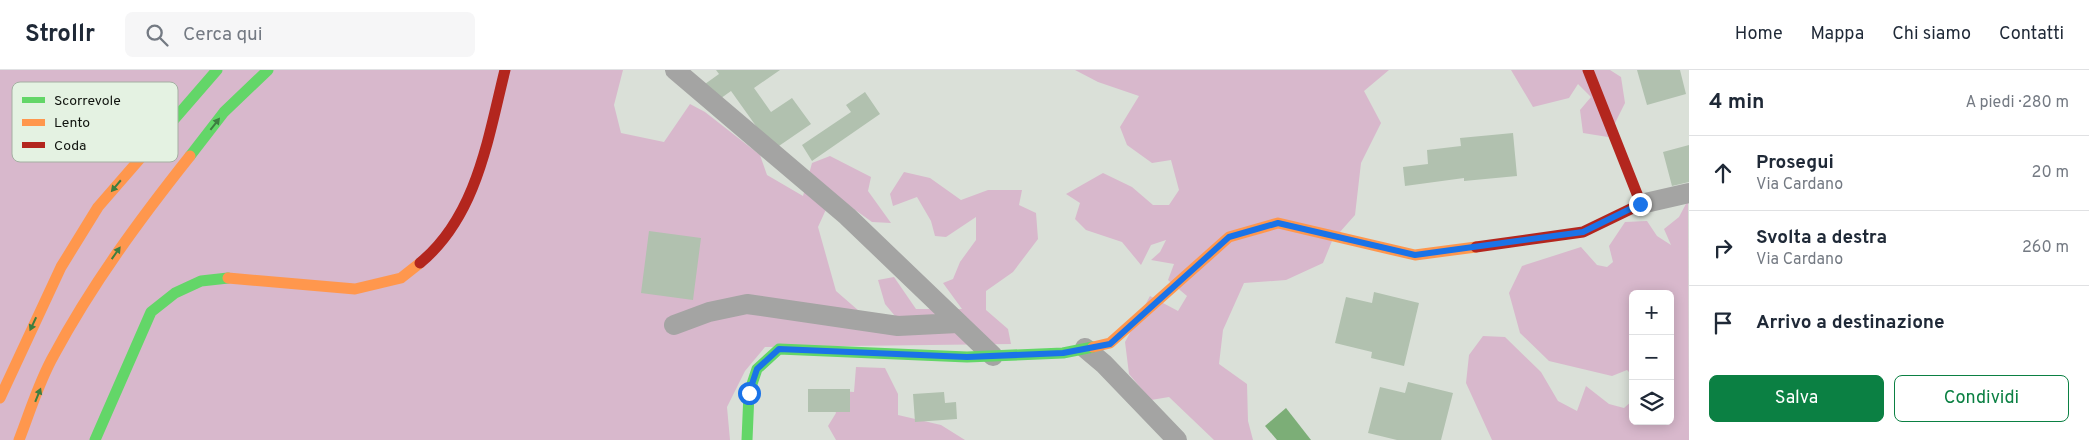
<!DOCTYPE html>
<html lang="it">
<head>
<meta charset="utf-8">
<style>
	body { margin:0; font-family:Overpass,sans-serif; background:#f6f6f7; color:#1f2937 }
	.controls { position:absolute; right:15px; bottom:15px; display:grid; overflow:hidden; border-radius:8px; box-shadow:0 2px 12px #0003 }
	.controls button { width:45px; height:45px; display:grid; place-items:center; padding:0; border:0; border-bottom:1px solid #e0e1e3; background:#fff; color:#1f2937; font:25px sans-serif }
	.stop { position:absolute; width:15px; height:15px; margin:-11px; border:4px solid #1a73e8; border-radius:50%; background:#fff }
	.stop.end { background:#1a73e8; border-color:#fff; box-shadow:0 1px 5px #0008 }
	.list { margin:0; padding:0; list-style:none }
	h2 { display:flex; justify-content:space-between; align-items:center; height:65px; margin:0; padding:0 20px; font-size:21px }
	h2 small { font-size:16px; font-weight:400; color:#747a83 }
	.list li { display:grid; grid-template-columns:32px 1fr auto; gap:15px; align-items:center; box-sizing:border-box; height:75px; padding:0 20px; border-top:1px solid #e0e1e3 }
	.list b { display:block; font-size:19px; white-space:nowrap }
	.list p { margin:0; font-size:16px; white-space:nowrap; color:#747a83 }
	.list em { font-size:16px; font-style:normal; color:#747a83 }
	.actions { display:flex; gap:10px; padding:15px 20px }
	.actions a { flex:1; padding:11px 0; border:1px solid #0b8043; border-radius:8px; text-align:center; font-size:18px; color:#0b8043 }
	.actions .main { background:#0b8043; color:#fff }
	.icon { flex:none; width:28px; height:28px; fill:none; stroke:currentColor; stroke-width:2; stroke-linecap:round; stroke-linejoin:round }
	.map { position:relative; flex:none; width:1689px; height:370px; overflow:hidden }
	header { display:flex; align-items:center; gap:30px; box-sizing:border-box; height:70px; padding:0 25px; background:#fff; border-bottom:1px solid #e0e1e3 }
	header strong { font-size:24px }
	nav { display:flex; gap:28px; margin-inline-start:auto; font-size:18px }
	.search { width:350px; height:45px; background:#f6f6f7; display:flex; align-items:center; gap:12px; box-sizing:border-box; padding:0 18px; border-radius:8px; color:#747a83; font-size:19px }
	main { display:flex }
	aside { flex:1; background:#fff }
	.map>svg:first-child { display:block }
</style>
</head>
<body>
<header>
<strong>Strollr</strong>
<div class="search"><svg class="icon" aria-label="search" viewBox="0 0 24 24"><circle cx="10" cy="10" r="6"/><path d="M15 15l6 6"/></svg>Cerca qui</div>
<nav><a>Home</a><a>Mappa</a><a>Chi siamo</a><a>Contatti</a></nav>
</header>
<main>
<div class="map">
<svg width="1689" height="370" viewBox="0 0 1689 370">
	<rect width="100%" height="100%" fill="#dae0d8"/>
	<path fill="#d8b8cc" d="M0,0h623l-9,35 7,28 43,9 26,-38 15,8 55,43 7,20 36,21 9,-33 18,-7 41,21 -3,14 23,32 -19,-1 -39,-28 -15,33 18,64 23,20 36,5 -10,-12 -7,-24 16,-3 22,32h46l-19,-26 10,-4 7,-17 16,-22v-23l-30,20 -11,-1 -4,-15 -14,-24 -24,9 -3,-12 14,-22 26,6 31,22 27,-10h34l-3,15 17,8 2,26 -25,33 -27,19v19l22,19 3,15 -246,3 -20,24 -18,36 3,33h-730z
		M1075,0h314l-25,21 17,32 -20,40 -6,52 -23,26 -9,22 -37,17 -42,3 -21,47 -4,34 28,20 1,37 5,19h-39l-45,-43 -18,3 -22,-26 -4,-32 25,-46 28,15 9,-15 -19,-16 6,-16 -23,-4 9,-8 6,-12 -15,5 -10,20 -19,-23 -36,-12 -11,-11 5,-16 -14,-9 37,-21 29,14 21,18h16l10,-15 -8,-30 -19,3 -25,-18 -7,-18 19,-31 -41,-14z
		M1511,0h99l11,7 4,26 -17,34 -25,-4 -3,-23 11,-13 -13,-13 -9,14 -36,9z
		M1688,130l1,240h-197l-26,-57 3,-28 14,-19 22,1 36,35 17,29 19,10 9,-25 23,18 15,4 9,-8v21h37v-127h-37v82l-6,-6 -15,6 -63,-15 -29,-28 -11,-40 13,-27 59,-19 16,18 10,2 6,-5 -4,-16 16,-24 22,-1 10,15 14,9 -7,-16 15,-12z
		M856,297l29,1 13,26v21l43,10 24,15h-129l-8,-14 8,-13 -6,-17 10,-5 14,1z"/>
	<path fill="#7cae77" d="M1286,338l25,32h-34l-12,-14z"/>
	<path fill="#b1c1af" d="M716,0h64l-26,18 17,24 21,-14 19,26 -38,26 -42,-59 -14,10 -12,-17 14,-10z
		M1637,0h43l6,24 -39,11z
		M865,22l15,22 -68,47 -10,-16 49,-33 -5,-7z
		M1513,63l4,43 -53,5v-3l-59,8 -2,-19 25,-3 -1,-14 34,-4 -1,-8z
		M1689,75v37l-17,4 -9,-34z
		M649,161l52,7 -8,62 -52,-7z
		M1374,222l45,11 -15,63 -33,-8 1,-6 -37,-9 11,-46 26,6z
		M1408,312l45,11 -12,47h-44l-29,-7 12,-46 25,6z
		M808,319h42v23h-42z
		M944,322l1,11 11,-1 1,17 -42,3 -2,-28z"/>
	<g fill="none" stroke-linecap="round" stroke-linejoin="round">
		<path stroke="#a4a4a3" stroke-width="20" d="M675,0l172,146 146,140
			M1641,134l48,-11
			M674,255l35,-13 38,-8 151,22 60,-3
			M1085,278l19,16 73,76"/>
		<path stroke="#63d668" stroke-width="11" d="M158,68l59,-68
			M190,86l34,-44 44,-42
			M95,370l56,-128 24,-19 26,-12 27,-3
			M747,370l2,-47 8,-24 22,-20 188,8 96,-4 30,-6"/>
		<path stroke="#ff974d" stroke-width="11" d="M228,208l127,11 46,-11 19,-15
			M1093,277l17,-4 119,-106 49,-14 137,32 61,-8
			M0,328l61,-131 37,-60 60,-69
			M19,370c11,-28 20,-59 35,-85 38,-71 86,-136 136,-199"/>
		<path stroke="#b3261e" stroke-width="11" d="M1476,177l107,-15 58,-28 -53,-134
			M420,193c57,-47 68,-125 85,-193"/>
	</g>
	<defs><path id="oneway-solid" d="M-6-.8H1V-3.2L6.5 0L1 3.2V.8H-6Z" transform="scale(1.25)"/></defs>
	<g fill="#3d7e40">
		<use href="#oneway-solid" transform="translate(215 54) rotate(-52)"/>
		<use href="#oneway-solid" transform="translate(116 116) rotate(130)"/>
		<use href="#oneway-solid" transform="translate(116 183) rotate(-55)"/>
		<use href="#oneway-solid" transform="translate(33 254) rotate(115)"/>
		<use href="#oneway-solid" transform="translate(38 325) rotate(-68)"/>
	</g>
	<g fill="none" stroke-linecap="round" stroke-linejoin="round">
		<path stroke="#1a73e8" stroke-width="6" d="M749,323l8,-24 22,-20 188,8 96,-4 47,-9 119,-107 49,-14 137,32 168,-23 57,-28"/>
	</g>
	<rect x="12" y="12" width="166" height="80" rx="8" fill="#e4f2e2" stroke="#a4afa2" stroke-width="1"/>
	<rect x="22" y="27" width="23" height="6" fill="#63d668"/>
	<rect x="22" y="49" width="23" height="7" fill="#ff974d"/>
	<rect x="22" y="72" width="23" height="6" fill="#b3261e"/>
	<g font-size="14" fill="#0f130e">
		<text x="54" y="35">Scorrevole</text>
		<text x="54" y="57">Lento</text>
		<text x="54" y="80">Coda</text>
	</g>
</svg>
<div class="controls">
<button>+</button>
<button>−</button>
<button><svg class="icon" aria-label="layers" viewBox="0 0 24 24"><path d="M12 4l9 5-9 5-9-5zM3 14l9 5 9-5"/></svg></button>
</div>
<div class="stop" style="left:749px;top:323px"></div>
<div class="stop end" style="left:1640px;top:134px"></div>
</div>
<aside>
<h2>4 min<small>A piedi · 280 m</small></h2>
<ul class="list">
<li><svg class="icon" aria-label="ahead" viewBox="0 0 24 24"><path d="M12 20V5M6 11l6-6 6 6"/></svg><div><b>Prosegui</b><p>Via Cardano</p></div><em>20 m</em></li>
<li><svg class="icon" aria-label="right" viewBox="0 0 24 24"><path d="M7 20v-9h11M14 6l5 5-5 5"/></svg><div><b>Svolta a destra</b><p>Via Cardano</p></div><em>260 m</em></li>
<li><svg class="icon" aria-label="arrive" viewBox="0 0 24 24"><path d="M6 21V4h12l-3 4 3 4H6"/></svg><div><b>Arrivo a destinazione</b></div></li>
</ul>
<div class="actions"><a class="main">Salva</a><a>Condividi</a></div>
</aside>
</main>
</body>
</html>
